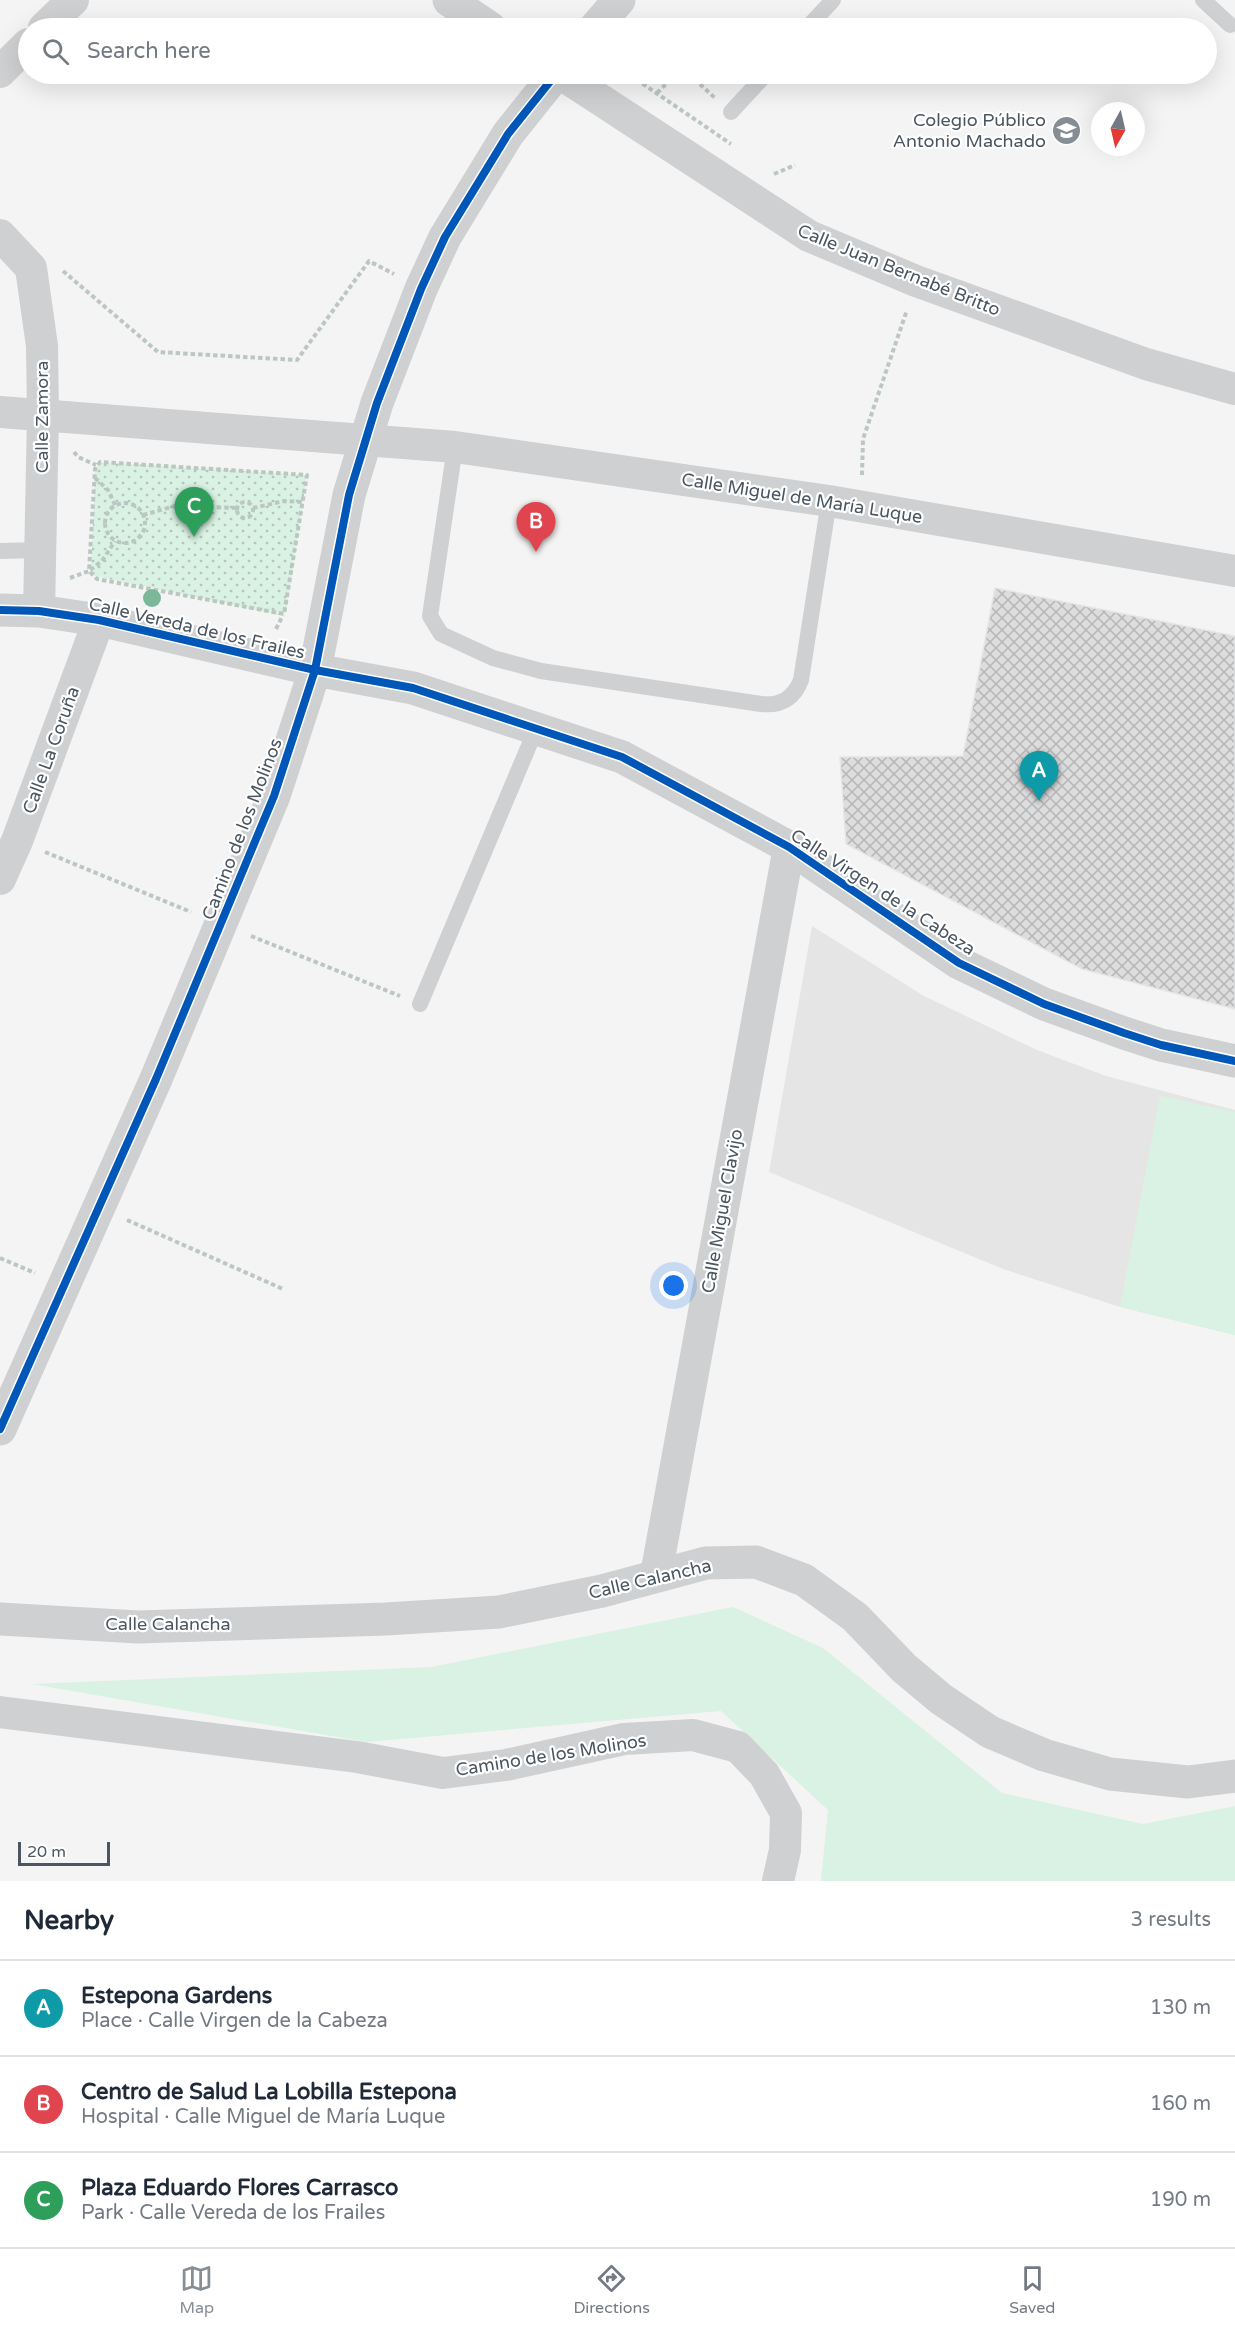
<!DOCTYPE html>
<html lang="en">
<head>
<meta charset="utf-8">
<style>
	body { margin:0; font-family:"Varela Round",sans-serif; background:#f2f2f3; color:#1f2937 }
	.compass { position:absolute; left:1091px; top:102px; width:54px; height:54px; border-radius:50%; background:#fff; box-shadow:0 6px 24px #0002; rotate:188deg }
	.scale { position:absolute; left:18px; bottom:15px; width:92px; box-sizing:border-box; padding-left:6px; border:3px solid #4a5661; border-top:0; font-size:16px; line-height:21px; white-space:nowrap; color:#4a5661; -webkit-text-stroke:4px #fff; paint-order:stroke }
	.you { position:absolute; left:674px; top:1286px; width:21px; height:21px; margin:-15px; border:4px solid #fff; border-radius:50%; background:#1a73e8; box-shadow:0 0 0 9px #1a73e833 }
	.badge { display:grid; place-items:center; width:39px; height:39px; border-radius:50%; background:#868d94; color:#fff; font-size:20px; font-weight:700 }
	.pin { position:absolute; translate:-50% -50px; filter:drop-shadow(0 2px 3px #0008) }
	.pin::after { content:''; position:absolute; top:32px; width:21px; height:18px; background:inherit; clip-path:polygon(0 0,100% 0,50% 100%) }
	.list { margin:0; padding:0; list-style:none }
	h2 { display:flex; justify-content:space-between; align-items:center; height:78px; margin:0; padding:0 24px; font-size:26px }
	h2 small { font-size:20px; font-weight:400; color:#747a83 }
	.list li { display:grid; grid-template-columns:39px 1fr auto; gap:18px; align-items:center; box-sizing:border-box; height:96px; padding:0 24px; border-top:2px solid #e0e1e3 }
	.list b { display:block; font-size:22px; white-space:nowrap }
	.list p { margin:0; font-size:20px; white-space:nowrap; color:#747a83 }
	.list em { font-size:20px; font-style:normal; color:#747a83 }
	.icon { flex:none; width:33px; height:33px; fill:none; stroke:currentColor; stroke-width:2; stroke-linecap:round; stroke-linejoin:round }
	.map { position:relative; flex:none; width:1235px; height:1881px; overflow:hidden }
	.search { position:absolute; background:#fff; box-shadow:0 6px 24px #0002; left:18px; right:18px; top:18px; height:66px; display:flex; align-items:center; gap:15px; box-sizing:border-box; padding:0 21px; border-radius:33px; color:#747a83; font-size:22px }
	.sheet { height:366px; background:#fff }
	nav { display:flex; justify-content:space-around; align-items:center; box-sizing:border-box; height:84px; border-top:2px solid #e0e1e3; background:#fff; font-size:16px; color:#747a83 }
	nav a { display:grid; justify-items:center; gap:3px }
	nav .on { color:#868d94 }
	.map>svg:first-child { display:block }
</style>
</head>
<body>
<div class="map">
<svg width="1235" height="1881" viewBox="0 0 1235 1881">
	<defs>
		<pattern id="park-dots" width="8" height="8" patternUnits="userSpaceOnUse" patternTransform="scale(1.5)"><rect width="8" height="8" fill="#d9f2e3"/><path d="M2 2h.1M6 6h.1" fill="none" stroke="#b2c7bb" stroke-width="1.8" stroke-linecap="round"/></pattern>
		<pattern id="building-cross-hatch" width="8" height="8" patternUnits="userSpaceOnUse" patternTransform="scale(1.5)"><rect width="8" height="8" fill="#ddddde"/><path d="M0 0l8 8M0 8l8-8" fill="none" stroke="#b5b6b7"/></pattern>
	</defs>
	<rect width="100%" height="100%" fill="#f4f4f4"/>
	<path fill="#e6e5e6" d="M812,926l112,70 113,54 69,26 129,34v225l-115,-28 -117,-38 -234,-97z"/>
	<path fill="#d9f2e3" d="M1160,1096l75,16v223l-115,-28z
		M733,1607l90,41 179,145 141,31 92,-18v75h-414l7,-71 -107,-99 -355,31 -334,-58 399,-17z"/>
	<path fill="url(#park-dots)" d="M100,462l207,13 -21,138 -7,2 -188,-40 4,-106z"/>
	<path fill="url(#building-cross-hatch)" stroke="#e5e6e7" stroke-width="1.5" d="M995,588l240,48v373l-153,-40 -236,-125 -6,-87 123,-1z"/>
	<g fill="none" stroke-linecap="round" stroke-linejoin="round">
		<path stroke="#bcc7c4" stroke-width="4" stroke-dasharray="4.5 3" stroke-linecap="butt" d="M631,74l12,10 88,60
			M689,74l26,24
			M657,93l19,-19
			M774,174l21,-9
			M63,271l95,81 139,8 72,-99 25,13
			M74,452l4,5 18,8
			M862,475l1,-36 44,-129
			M95,478l13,12 7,15
			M237 510a8 8 0 1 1 16 0a8 8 0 1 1-16 0Z
			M105 523a20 20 0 1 1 40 0a20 20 0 1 1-40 0Z
			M253,508l31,-7 19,1
			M143,515l32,-9 62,2
			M70,578l19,-7 6,-102 5,-7 207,13 -23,139 -187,-35 -8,-8 13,-10 13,-20
			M276,629l7,-14
			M45,852l146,60
			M251,936l149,60
			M127,1220l156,69
			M0,1258l35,15"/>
		<path stroke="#ced0d2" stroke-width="16" d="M1203,0l27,25
			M807,28l26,-28
			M731,112l35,-38
			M455,447l-25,169 11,18 52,24 48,13 220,33c20,2 33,-6 40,-24l28,-179
			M0,551l41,-1
			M420,1004l116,-275"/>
		<path stroke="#ced0d2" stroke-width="32" d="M44,28l29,-28
			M0,72l28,-28
			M561,74l248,162 107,45 230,83 89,25
			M0,235l31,33 11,78 1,69 -4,196
			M0,412l455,35 374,54 406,70
			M0,879l17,-38 82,-221
			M656,1575l133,-728
			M0,1712l357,45 86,16 63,-8 118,-26 69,-4 45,12 26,27 22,39 -1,37 -7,31"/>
		<path stroke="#ced0d2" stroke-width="33" d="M449,0l41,28
			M595,28l24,-28
			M0,610l39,1 60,9 216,50 98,18 209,69 167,90 170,116 85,41 80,29 37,12 74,16
			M0,1429l156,-350 118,-283 41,-126 34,-175 28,-92 44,-114 24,-52 63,-103 48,-60
			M0,1619l138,8 248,-8 113,-7 103,-21 104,-28 50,-1 48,18 51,37 49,51 37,31 49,33 54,23 66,19 78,8 47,-6"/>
		<defs>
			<path id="cycleway" d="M0,610l39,1 60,9 216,50 98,18 209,69 167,90 170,116 85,41 80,29 37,12 74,16
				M0,1429l156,-350 118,-283 41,-126 34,-175 28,-92 44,-114 24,-52 63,-103 48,-60"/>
		</defs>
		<use href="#cycleway" stroke="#fff" stroke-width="11"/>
		<use href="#cycleway" stroke="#0057b8" stroke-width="8"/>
	</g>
	<circle fill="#7ab899" cx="152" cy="598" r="9"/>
	<defs>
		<symbol id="school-disc" viewBox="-11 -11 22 22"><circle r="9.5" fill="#868d94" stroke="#fff"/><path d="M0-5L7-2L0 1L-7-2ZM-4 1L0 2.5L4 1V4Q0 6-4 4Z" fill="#fff"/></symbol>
	</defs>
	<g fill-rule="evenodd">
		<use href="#school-disc" x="1050" y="114" width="33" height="33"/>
	</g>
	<g text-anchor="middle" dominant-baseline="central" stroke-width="4.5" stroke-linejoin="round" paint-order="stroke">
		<g font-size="18" fill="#4a5661" stroke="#fff" text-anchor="end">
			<text x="1046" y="120">Colegio Público<tspan x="1046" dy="21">Antonio Machado</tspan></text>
		</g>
		<g font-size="18" fill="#4a5661" stroke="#fff">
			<text transform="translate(899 270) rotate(22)">Calle Juan Bernabé Britto</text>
			<text transform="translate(42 417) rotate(-90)">Calle Zamora</text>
			<text transform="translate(802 498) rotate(9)">Calle Miguel de María Luque</text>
			<text transform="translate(197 628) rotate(13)">Calle Vereda de los Frailes</text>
			<text transform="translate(51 750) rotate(-70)">Calle La Coruña</text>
			<text transform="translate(242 829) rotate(-69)">Camino de los Molinos</text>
			<text transform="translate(883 892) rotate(33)">Calle Virgen de la Cabeza</text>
			<text transform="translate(722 1211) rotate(-80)">Calle Miguel Clavijo</text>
			<text transform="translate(650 1579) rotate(-13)">Calle Calancha</text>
			<text x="168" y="1624">Calle Calancha</text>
			<text transform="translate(551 1755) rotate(-9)">Camino de los Molinos</text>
		</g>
	</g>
</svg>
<svg class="compass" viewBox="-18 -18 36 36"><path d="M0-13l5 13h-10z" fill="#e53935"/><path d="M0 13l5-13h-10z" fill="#747a83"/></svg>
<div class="scale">20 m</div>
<div class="you"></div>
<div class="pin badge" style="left:1039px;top:801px;background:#0f9aa8">A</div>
<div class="pin badge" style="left:536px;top:552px;background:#e0444e">B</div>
<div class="pin badge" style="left:194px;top:537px;background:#2e9e5b">C</div>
<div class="search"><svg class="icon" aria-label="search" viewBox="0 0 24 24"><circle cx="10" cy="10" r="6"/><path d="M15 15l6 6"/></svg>Search here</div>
</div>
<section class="sheet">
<h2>Nearby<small>3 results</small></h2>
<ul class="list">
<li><span class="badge" style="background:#0f9aa8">A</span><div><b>Estepona Gardens</b><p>Place · Calle Virgen de la Cabeza</p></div><em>130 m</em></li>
<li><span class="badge" style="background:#e0444e">B</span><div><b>Centro de Salud La Lobilla Estepona</b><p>Hospital · Calle Miguel de María Luque</p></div><em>160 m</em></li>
<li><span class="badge" style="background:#2e9e5b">C</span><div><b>Plaza Eduardo Flores Carrasco</b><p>Park · Calle Vereda de los Frailes</p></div><em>190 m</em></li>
</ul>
</section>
<nav>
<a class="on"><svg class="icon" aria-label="map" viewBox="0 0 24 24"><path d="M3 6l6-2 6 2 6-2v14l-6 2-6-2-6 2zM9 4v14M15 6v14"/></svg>Map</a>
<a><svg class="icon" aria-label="directions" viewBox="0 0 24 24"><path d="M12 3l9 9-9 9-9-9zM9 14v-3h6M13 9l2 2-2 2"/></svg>Directions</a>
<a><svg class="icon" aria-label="saved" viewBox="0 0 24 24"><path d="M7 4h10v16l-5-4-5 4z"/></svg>Saved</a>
</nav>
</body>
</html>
